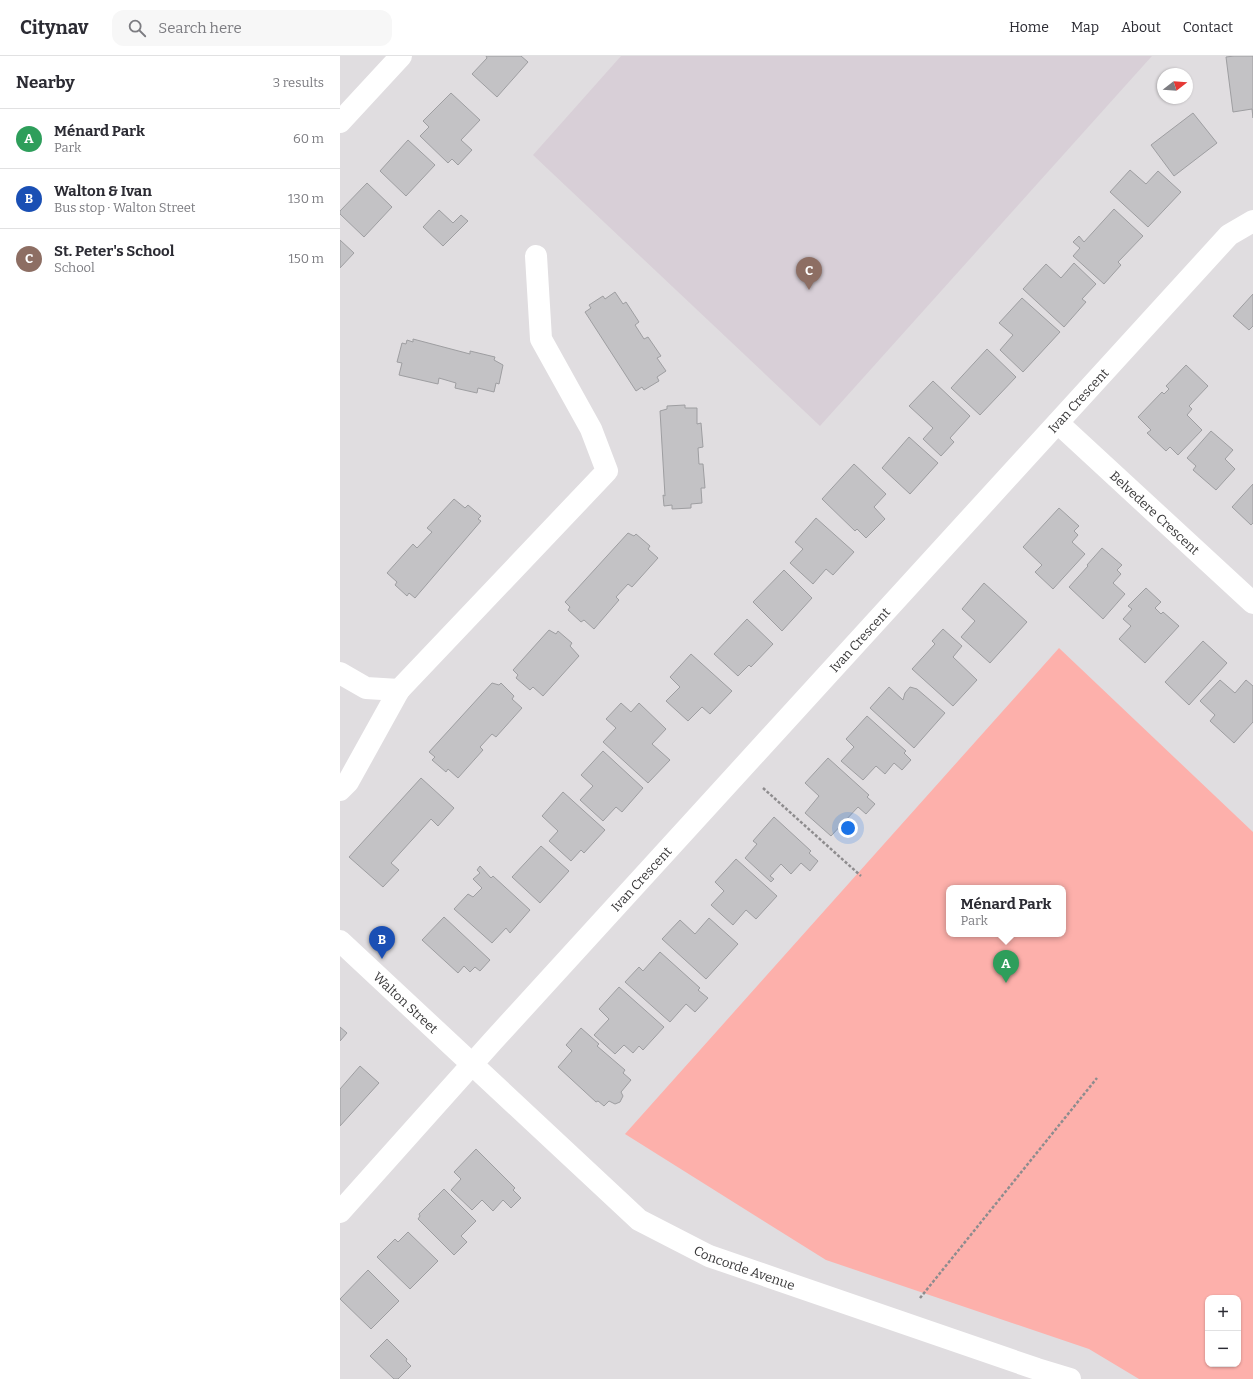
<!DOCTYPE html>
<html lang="en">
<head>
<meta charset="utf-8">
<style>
	body { margin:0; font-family:Bitter,serif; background:#f7f7f7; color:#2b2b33 }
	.controls { position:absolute; right:12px; bottom:12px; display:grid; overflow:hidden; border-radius:8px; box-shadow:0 1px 3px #0004 }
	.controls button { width:36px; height:36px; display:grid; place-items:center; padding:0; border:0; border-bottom:1px solid #e1e1e2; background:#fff; color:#2b2b33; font:20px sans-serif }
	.compass { position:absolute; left:817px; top:12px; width:36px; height:36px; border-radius:50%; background:#fff; box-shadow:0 1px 3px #0004; rotate:73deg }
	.you { position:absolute; left:508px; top:772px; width:14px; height:14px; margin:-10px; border:3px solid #fff; border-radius:50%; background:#1a73e8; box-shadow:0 0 0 6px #1a73e833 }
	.badge { display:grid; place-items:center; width:26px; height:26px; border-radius:50%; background:#408883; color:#fff; font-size:13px; font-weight:700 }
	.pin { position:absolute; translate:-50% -33px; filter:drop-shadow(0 1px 2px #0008) }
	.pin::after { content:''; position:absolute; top:21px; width:14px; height:12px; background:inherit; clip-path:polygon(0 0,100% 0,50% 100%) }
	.popup { position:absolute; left:606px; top:829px; width:120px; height:52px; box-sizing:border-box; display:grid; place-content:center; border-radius:8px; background:#fff; filter:drop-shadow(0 1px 3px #0005); font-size:13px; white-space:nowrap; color:#7c7c81 }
	.popup b { font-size:15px; color:#2b2b33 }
	.popup::after { content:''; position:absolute; left:50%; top:100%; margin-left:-8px; border:8px solid transparent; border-top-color:#fff }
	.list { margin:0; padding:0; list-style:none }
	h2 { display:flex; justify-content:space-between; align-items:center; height:52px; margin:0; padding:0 16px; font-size:17px }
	h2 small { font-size:13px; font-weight:400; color:#7c7c81 }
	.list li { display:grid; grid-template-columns:26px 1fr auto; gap:12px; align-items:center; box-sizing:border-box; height:60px; padding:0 16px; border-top:1px solid #e1e1e2 }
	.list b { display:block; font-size:15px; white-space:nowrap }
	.list p { margin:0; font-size:13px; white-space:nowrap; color:#7c7c81 }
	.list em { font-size:13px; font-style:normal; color:#7c7c81 }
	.icon { flex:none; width:22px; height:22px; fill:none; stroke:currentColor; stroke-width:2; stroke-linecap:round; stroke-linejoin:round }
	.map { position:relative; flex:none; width:913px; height:1323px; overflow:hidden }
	header { display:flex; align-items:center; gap:24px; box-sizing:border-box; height:56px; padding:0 20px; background:#fff; border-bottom:1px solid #e1e1e2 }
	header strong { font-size:19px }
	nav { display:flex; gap:22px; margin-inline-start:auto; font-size:14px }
	.search { width:280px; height:36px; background:#f7f7f7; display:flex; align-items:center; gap:10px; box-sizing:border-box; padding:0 14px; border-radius:12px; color:#7c7c81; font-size:15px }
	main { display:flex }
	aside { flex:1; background:#fff }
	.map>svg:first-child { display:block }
</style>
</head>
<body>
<header>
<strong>Citynav</strong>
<div class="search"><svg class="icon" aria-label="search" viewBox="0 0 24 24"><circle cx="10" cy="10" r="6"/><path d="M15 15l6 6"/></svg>Search here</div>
<nav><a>Home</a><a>Map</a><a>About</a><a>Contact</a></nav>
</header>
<main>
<aside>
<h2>Nearby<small>3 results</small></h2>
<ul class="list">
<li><span class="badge" style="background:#2e9e5b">A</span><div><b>Ménard Park</b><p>Park</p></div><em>60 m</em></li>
<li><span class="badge" style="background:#1a4fb4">B</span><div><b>Walton &amp; Ivan</b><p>Bus stop · Walton Street</p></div><em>130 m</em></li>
<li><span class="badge" style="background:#8d6e63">C</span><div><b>St. Peter's School</b><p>School</p></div><em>150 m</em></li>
</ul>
</aside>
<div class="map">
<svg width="913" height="1323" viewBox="0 0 913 1323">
	<rect width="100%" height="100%" fill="#e0dde0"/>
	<path fill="#d8cfd7" d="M281,0h531l-332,370 -287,-271z"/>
	<path fill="#fdb0ab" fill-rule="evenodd" d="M719,592l194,184v547h-114l-50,-30 -263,-89 -201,-126zM609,832h114v46h-114zM868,1242h30v66h-30z"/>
	<path fill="#c3c2c5" stroke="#9e9ea1" d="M146,0h35l7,6 -31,35 -25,-23 15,-16z
		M894,0h19v62l-1,-9 -19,3 -7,-55z
		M111,37l29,27 -19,20 11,10 -14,15 -6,-6 -4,4 -28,-27 9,-9 -6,-6z
		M853,57l24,30 -43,33 -23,-31z
		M68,84l27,25 -29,31 -26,-25z
		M790,114l16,14 12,-13 23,21 -33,35 -38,-35z
		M27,127l25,24 -28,30 -24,-23v-3z
		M774,153l29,27 -25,26 3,3 -17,19 -31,-28 7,-8 -7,-6 6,-6 5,6z
		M99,154l14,13 8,-8 7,6 -25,25 -20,-19z
		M0,184l14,13 -14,15z
		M734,207l22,21 -14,15 4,3 -22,25 -41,-38 23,-25 15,14z
		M275,236l8,12 3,-2 13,20 -4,3 9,14 4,-2 13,19 -4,2 9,13 -9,6 2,4 -15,9 -2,-3 -6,4 -51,-79 6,-4 -2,-3 14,-9 2,3z
		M913,238v32l-4,4 -16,-14z
		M682,242l38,34 -37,40 -23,-22 13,-15 -14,-12z
		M73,283l57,15v-3l25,6 -1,3 9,5 -4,19 -3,-1 -2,9 -16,-4 -1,5 -22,-5 1,-5 -17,-5 -1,6 -39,-9 3,-12 -5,-1 5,-19 4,1 1,-4 6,2z
		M647,293l29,28 -36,38 -29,-27z
		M846,309l22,21 -19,20 3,3 -5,6 15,15 -24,25 -8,-8 -4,4 -19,-18 4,-3 -13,-13 24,-25 2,2 5,-5 -3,-3z
		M593,325l37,35 -20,22 4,4 -13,14 -18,-17 10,-11 -24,-22z
		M345,349v3h12v16l4,-1 2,24 -5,1 1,16h4l2,24h-4l1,15 -11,1v4l-19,1v-4l-8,1 -1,-11 2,1 -5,-85 7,-2v-3z
		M871,375l22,19 -8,9 10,10 -19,21 -23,-20 3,-4 -9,-8z
		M569,381l29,26 -28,31 -28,-26z
		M514,408l32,30 -12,13 11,12 -19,19 -9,-9 -2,2 -33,-32z
		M913,428v39l-2,2 -19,-18z
		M114,443l11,9 3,-3 13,11 -3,3 3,2 -66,77 -6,-5 -2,3 -12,-11 2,-3 -10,-9 26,-29 4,4 15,-16 -5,-4z
		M719,452l20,18 -5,5 4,4 -6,7 13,12 -32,35 -18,-17 7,-7 -19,-18z
		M476,462l38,34 -21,23 -7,-6 -13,15 -23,-21 13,-14 -8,-7z
		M288,477l6,3 2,-2 14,12 -2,3 10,9 -26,29 -4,-3 -12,13 3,3 -25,29 -10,-9 -3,2 -13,-12 2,-3 -5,-5z
		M762,492l20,17 -5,5 4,4 -8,9 12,11 -22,25 -34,-32 19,-21 -1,-1z
		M444,514l28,28 -30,33 -29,-29z
		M644,527l43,39 -37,41 -29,-26 14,-16 -13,-12z
		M806,532l15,14 -6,6 6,6 2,-2 16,14 -34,37 -26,-24 12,-13 -8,-7 9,-10 -4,-3z
		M407,563l26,25 -22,23 -2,-2 -11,11 -24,-22z
		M603,573l19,17 -9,11 24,23 -24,26 -41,-37 23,-25 -3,-3z
		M209,574l7,4 2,-3 14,12 -2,3 9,10 -36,40 -10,-9 -3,3 -14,-12 2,-3 -5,-5z
		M863,585l24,22 -38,42 -24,-23z
		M351,598l41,37 -22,23 -8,-7 -14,14 -22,-20 14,-14 -10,-10z
		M880,624l15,13 11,-13 7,6v36l-19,21 -24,-22 5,-6 -15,-14z
		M152,627l7,2 2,-2 13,13 -2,3 10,9 -26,29 -4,-3 -12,13 3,3 -25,28 -10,-9 -2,3 -14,-12 3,-3 -6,-5z
		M549,631l14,13 2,-7 5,-6 7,2 28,24 -31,35 -44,-40z
		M281,647l10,9 8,-9 27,26 -14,15 18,16 -22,23 -45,-41 13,-14 -10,-9z
		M527,660l39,35 -2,2 7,7 -9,10 -8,-7 -9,11 -9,-8 -13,14 -22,-19 13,-14 -8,-8z
		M263,695l40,37 -21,24 -6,-5 -13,14 -23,-21 13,-14 -12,-11z
		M488,702l41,37 -2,2 8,7 -9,10 -8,-7 -27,29 -26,-23 14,-17 -14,-13z
		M81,722l33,30 -16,18 -7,-7 -40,44 8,7 -16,17 -34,-30z
		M223,736l42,38 -21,23 -3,-3 -10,11 -22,-20 9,-10 -16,-15z
		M434,761l37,34 -2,2 9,8 -8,10 -9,-8 -10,11 -10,-10 -11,12 4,3 -3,3 -26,-24 12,-14 -4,-3z
		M201,790l28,25 -29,32 -28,-26z
		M396,803l41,37 -21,23 -10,-9 -13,15 -22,-20 13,-14 -9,-9z
		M140,810l11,12 2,-2 37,34 -20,23 -4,-5 -14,15 -38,-34 14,-15 5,3 9,-9 -9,-9 7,-6 -3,-3z
		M104,861l46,43 -10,11 -5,-4 -5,5 -6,-6 -6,7 -36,-33z
		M369,862l29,26 -32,35 -44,-40 18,-19 15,14z
		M320,896l40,36 -2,2 10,8 -13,14 -9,-8 -16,18 -45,-40 14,-15 4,4z
		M279,931l45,40 -21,23 -4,-4 -6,7 -9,-8 -9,9 -21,-19 15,-16 -10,-10z
		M0,971l7,6 -7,8z
		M241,972l18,16 -2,2 28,24 -2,3 8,7 -10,12 2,4 -3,6 -5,2 -6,-3 -5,5 -6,-5 -2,1 -38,-35 14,-16 -6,-6z
		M20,1010l19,17 -39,43v-37z
		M136,1093l39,39 -2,2 8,8 -10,10 -8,-8 -10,11 -11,-11 -10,10 -21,-20 10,-11 -7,-7z
		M104,1133l32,32 -15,15 6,6 -13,13 -36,-36 2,-3 -1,-2z
		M68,1176l30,29 -28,28 -33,-32 18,-18 3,3z
		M28,1214l31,31 -28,28 -31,-30z
		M47,1283l20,20 -1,2 5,5 -13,13h-4l-24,-23z"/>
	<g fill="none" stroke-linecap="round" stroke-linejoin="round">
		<path stroke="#8e8c8e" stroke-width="2.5" stroke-dasharray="3 2" stroke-linecap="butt" d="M423,732l98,88
			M580,1242l177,-220"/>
		<g stroke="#fff" stroke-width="22">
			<path d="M0,66l61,-66"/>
			<path id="s1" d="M718,367l195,180"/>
			<path d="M0,617l26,15 33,2"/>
			<path d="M0,734l8,-8 51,-92 208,-219 -16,-42 -50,-90 -5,-83"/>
			<path id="s2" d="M0,885l299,279 70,36 328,113 33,10"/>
			<path id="s3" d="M0,1156l152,-170 737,-807 24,-14"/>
		</g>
	</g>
	<g text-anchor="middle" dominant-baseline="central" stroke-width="3.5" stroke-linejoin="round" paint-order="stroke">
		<g font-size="13" fill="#393839" stroke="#eeebed">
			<text stroke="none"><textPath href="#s3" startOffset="1097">Ivan Crescent</textPath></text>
			<text stroke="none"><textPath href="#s1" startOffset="132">Belvedere Crescent</textPath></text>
			<text stroke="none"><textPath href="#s3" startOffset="773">Ivan Crescent</textPath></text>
			<text stroke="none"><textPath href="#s3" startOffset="449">Ivan Crescent</textPath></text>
			<text stroke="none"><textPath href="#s2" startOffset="90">Walton Street</textPath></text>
			<text stroke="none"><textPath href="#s2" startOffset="525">Concorde Avenue</textPath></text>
		</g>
	</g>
</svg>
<div class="controls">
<button>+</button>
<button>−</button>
</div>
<svg class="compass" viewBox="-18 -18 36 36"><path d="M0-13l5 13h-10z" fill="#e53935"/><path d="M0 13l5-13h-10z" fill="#7c7c81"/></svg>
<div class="you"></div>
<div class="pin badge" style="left:666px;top:927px;background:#2e9e5b">A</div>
<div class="popup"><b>Ménard Park</b>Park</div>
<div class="pin badge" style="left:42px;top:903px;background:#1a4fb4">B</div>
<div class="pin badge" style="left:469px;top:234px;background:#8d6e63">C</div>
</div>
</main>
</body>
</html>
